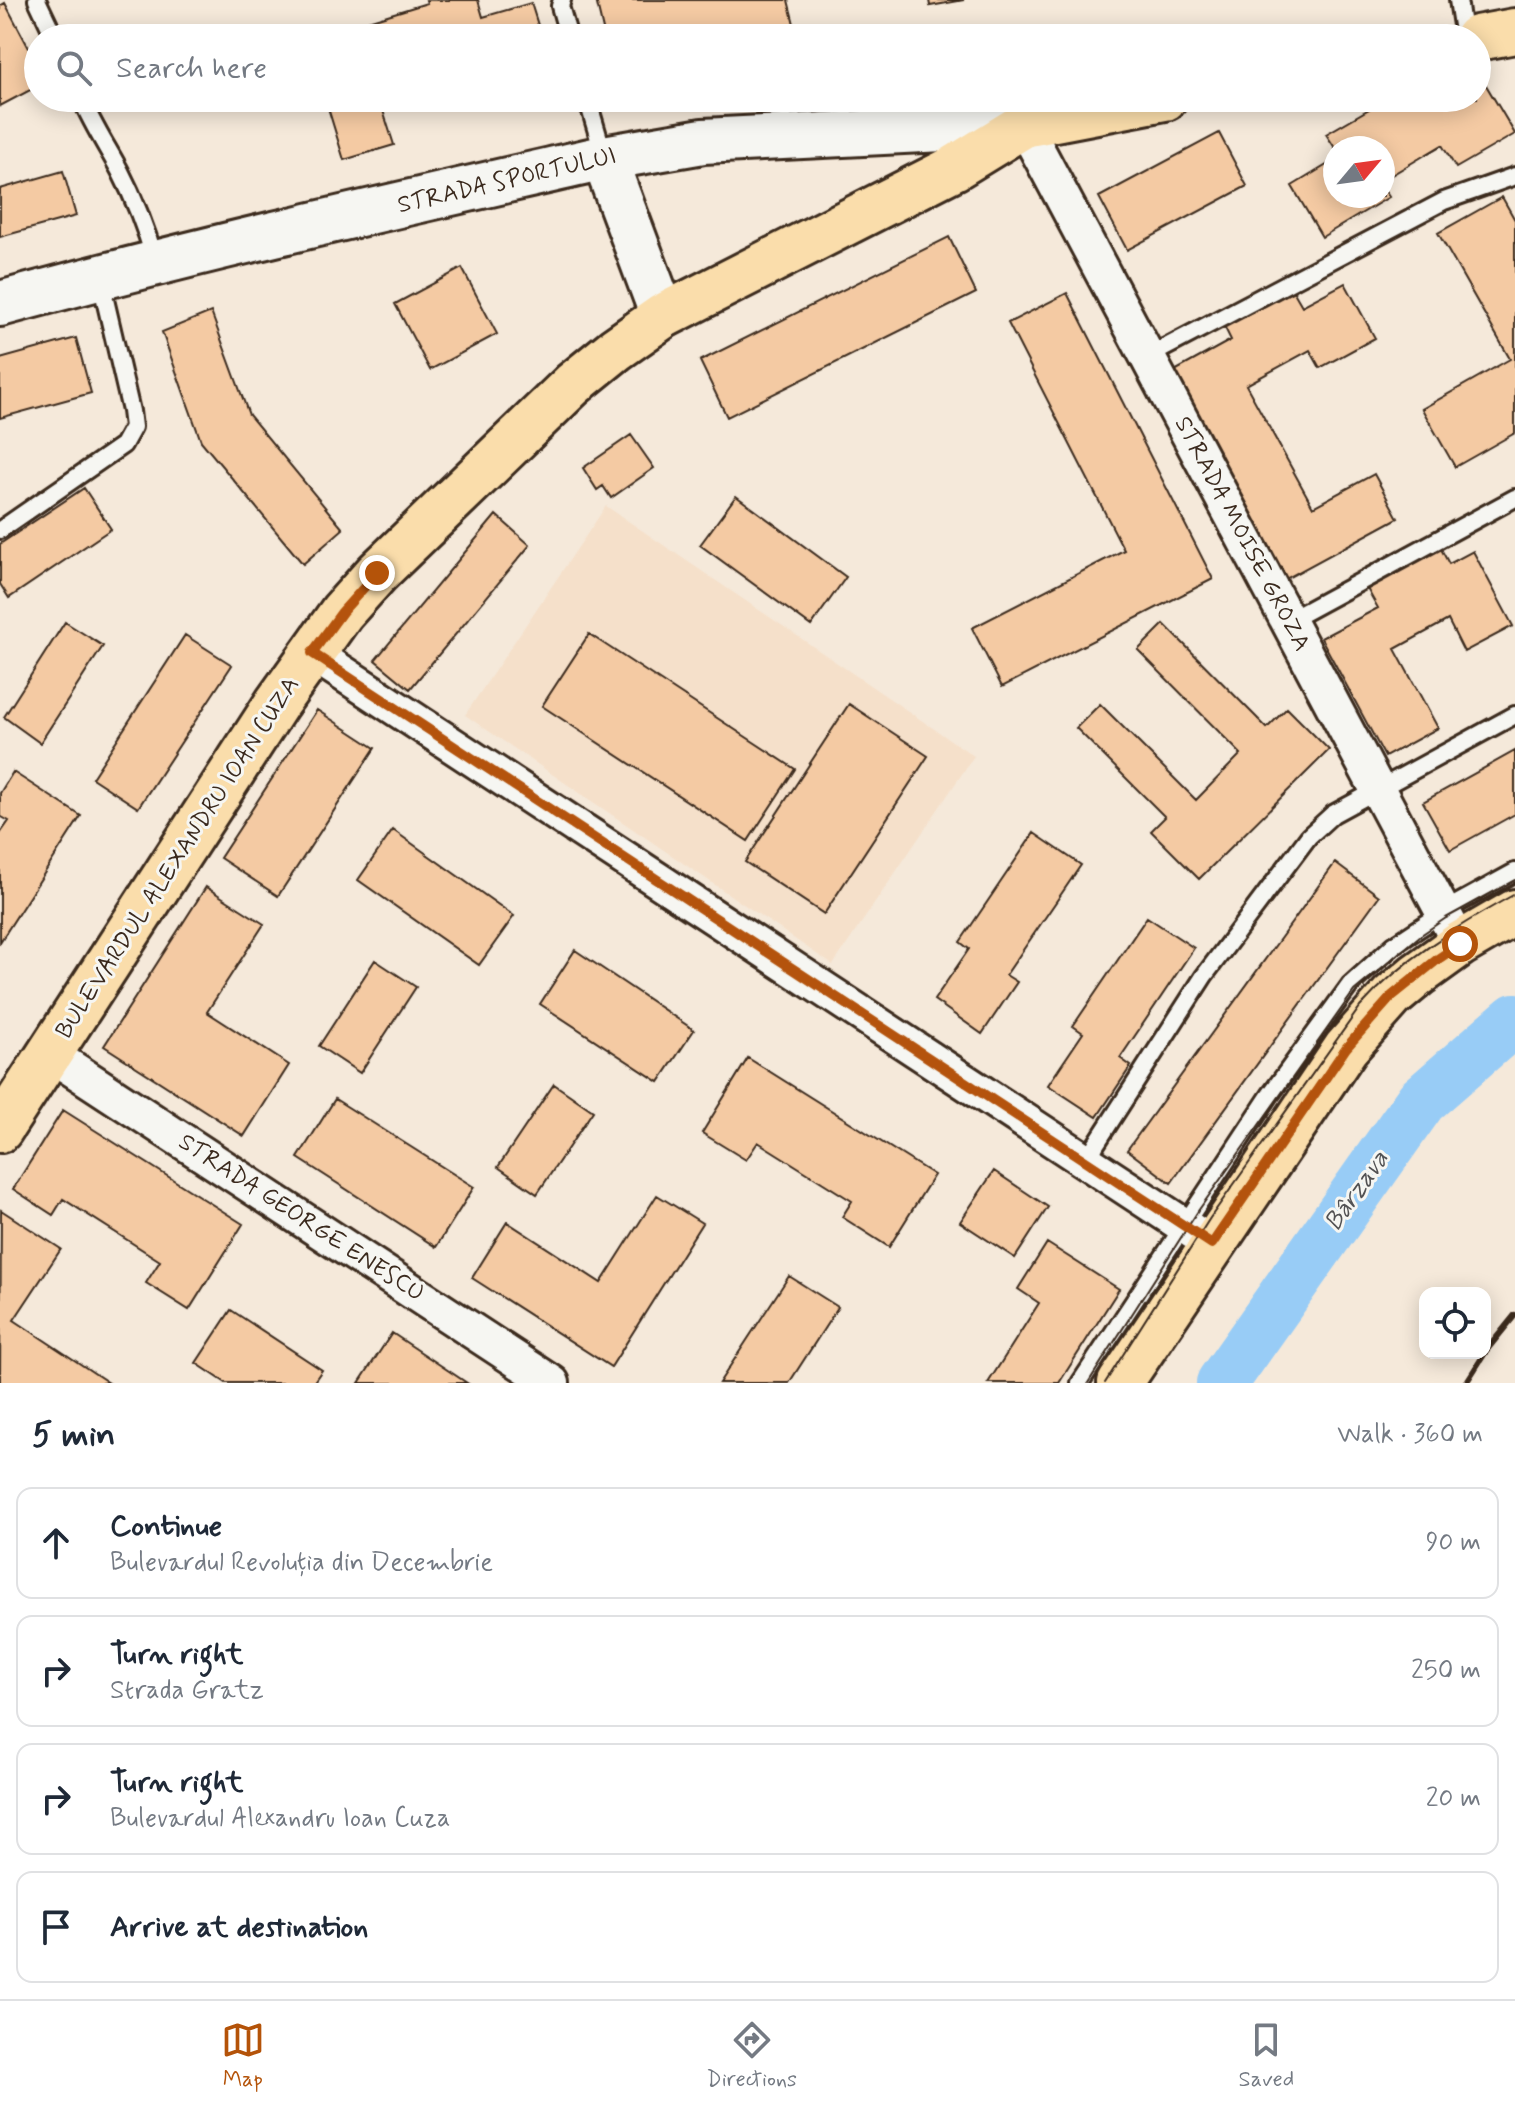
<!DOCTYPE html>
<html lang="en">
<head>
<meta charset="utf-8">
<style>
	body { margin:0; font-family:Mynerve,sans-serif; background:#f2f2f3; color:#1f2937 }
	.controls { position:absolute; right:24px; bottom:24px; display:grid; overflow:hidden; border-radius:16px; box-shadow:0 4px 20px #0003 }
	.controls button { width:72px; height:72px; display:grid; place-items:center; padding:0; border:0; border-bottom:2px solid #e0e1e3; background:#fff; color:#1f2937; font:40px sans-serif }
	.compass { position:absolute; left:1323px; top:136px; width:72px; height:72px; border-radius:50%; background:#fff; box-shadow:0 4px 20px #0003; rotate:61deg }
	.stop { position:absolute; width:24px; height:24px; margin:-18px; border:6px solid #b45309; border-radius:50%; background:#fff }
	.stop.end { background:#b45309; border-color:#fff; box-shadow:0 2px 8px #0008 }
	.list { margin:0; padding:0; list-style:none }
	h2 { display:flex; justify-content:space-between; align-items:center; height:104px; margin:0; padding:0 32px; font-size:34px }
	h2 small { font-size:26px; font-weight:400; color:#747a83 }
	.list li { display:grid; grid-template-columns:52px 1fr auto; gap:24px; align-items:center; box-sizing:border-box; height:112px; margin:0 16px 16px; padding:0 16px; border:2px solid #e0e1e3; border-radius:16px }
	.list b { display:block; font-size:30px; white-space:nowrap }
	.list p { margin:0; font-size:26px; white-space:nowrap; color:#747a83 }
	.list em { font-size:26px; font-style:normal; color:#747a83 }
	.icon { flex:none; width:44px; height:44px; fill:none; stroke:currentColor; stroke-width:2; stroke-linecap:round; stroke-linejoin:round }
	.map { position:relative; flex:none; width:1515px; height:1383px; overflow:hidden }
	.search { position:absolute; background:#fff; box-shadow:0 4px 20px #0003; left:24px; right:24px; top:24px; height:88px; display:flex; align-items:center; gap:20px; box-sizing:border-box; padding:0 28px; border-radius:44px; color:#747a83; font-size:30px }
	.sheet { height:616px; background:#fff }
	nav { display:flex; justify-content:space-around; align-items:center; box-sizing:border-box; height:112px; border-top:2px solid #e0e1e3; background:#fff; font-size:22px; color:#747a83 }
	nav a { display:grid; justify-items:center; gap:4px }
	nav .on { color:#b45309 }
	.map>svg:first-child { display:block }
</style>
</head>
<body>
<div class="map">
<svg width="1515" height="1383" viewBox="0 0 1515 1383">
	<rect width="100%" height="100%" fill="#f5e9da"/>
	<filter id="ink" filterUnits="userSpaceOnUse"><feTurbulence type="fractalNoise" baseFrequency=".0125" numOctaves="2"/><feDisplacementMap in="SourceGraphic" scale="16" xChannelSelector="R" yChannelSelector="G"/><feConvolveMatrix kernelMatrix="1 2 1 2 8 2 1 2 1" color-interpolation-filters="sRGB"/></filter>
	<g filter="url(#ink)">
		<path fill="#f5e0ca" d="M606,506l368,250 -141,209 -368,-250z"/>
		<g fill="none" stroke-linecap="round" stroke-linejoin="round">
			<path stroke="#98ccf6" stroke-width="52" d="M1222,1383l199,-282 94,-82"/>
		</g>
		<path fill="#f4caa3" stroke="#3b2a1e" stroke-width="2" d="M426,0h52l5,17 48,-14 11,35h-230l115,-35z
			M596,0h192l7,28 -39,10h-151z
			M929,0h35l-34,6z
			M5,3l33,62v21l-38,20v-100z
			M1480,75l35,59 -59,34 -14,-23 -59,35v-32h-48l-9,-14 62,-36h89v-21z
			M325,98h54l15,47 -50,15z
			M1219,133l28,53 -120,64 -28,-53z
			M1335,160v36h48v-8l6,9 -67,40 -30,-51z
			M63,171l13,45 -76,21v-48z
			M1502,197l13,23v213l-60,34 -33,-58 88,-50 -72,-126z
			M949,237l27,56 -249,124 -27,-56z
			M462,268l35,66 -67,36 -35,-66z
			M1345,283l30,55 -55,30 -10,-18 -64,35 67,122 61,-33 24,44 -114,62 -113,-207 60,-33 -8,-16 68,-37 11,19z
			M1067,293l146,286 -211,108 -30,-59 152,-78 -116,-227z
			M211,312l38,103 94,114 -40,35 -102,-123 -39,-109z
			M76,338l15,55 -91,25v-59z
			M631,435l23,33 -43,30 -8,-12 -6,4 -14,-22z
			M84,488l27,41 -102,69 -9,-14v-40z
			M736,496l110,81 -35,49 -111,-81z
			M496,515l34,30 -120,144 -35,-29z
			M1440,547l9,17 24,-13 40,75 -49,26 -16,-32 -53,29 43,79 -53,29 -64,-119 57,-30 -12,-21z
			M65,622l38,24 -63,97 -36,-26z
			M1164,624l103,104 20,-20 42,42 -130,129 -48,-48 14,-14 -89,-89 24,-24 96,96 45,-46 -103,-104z
			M589,634l206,135 -47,72 -206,-135z
			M185,635l47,30 -94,143 -46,-30z
			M849,704l79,52 -104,158 -79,-52z
			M317,710l58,38 -97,148 -58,-38z
			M1515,751v63l-65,36 -27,-48z
			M13,772l68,44 -81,126v-108l9,-13 -9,-5v-23z
			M393,830l121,86 -35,49 -121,-85z
			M1034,833l47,32 -75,110 11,7 -35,52 -48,-34 35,-51 -9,-7z
			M1335,863l44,33 -208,287 -44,-33z
			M206,887l58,37 -57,88 82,53 -45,71 -140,-90z
			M1147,917l47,31 -74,110 11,8 -34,51 -49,-32 35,-52 -10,-7z
			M575,950l119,80 -35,52 -119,-78z
			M375,960l41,27 -56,86 -41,-27z
			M748,1058l186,117 -45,72 -47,-30 10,-16 -94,-59 -12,18 -44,-27z
			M554,1084l39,27 -56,83 -39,-27z
			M335,1099l139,88 -38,60 -138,-89z
			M63,1110l180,114 -54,86 -43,-27 14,-22 -97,-62 -10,16 -40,-26z
			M994,1171l54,36 -33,51 -55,-36z
			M657,1195l45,28 -91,144 -139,-89 35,-56 94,61z
			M1,1210l60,39 -47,71 95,63h-109z
			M1047,1243l72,46 -60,94h-71l51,-80 -21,-14z
			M789,1276l49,31 -49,76h-70z
			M231,1310l91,60 -9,13h-87l-30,-20z
			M392,1333l75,50h-108z"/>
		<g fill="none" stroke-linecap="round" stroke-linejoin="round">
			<defs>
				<path id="service" d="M37,0l18,38
					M562,0l-2,6 9,32
					M1458,0l6,38
					M81,98c11,26 26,49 39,73 15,29 26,58 35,89
					M587,98l17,58
					M1147,357l297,-156 71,-25
					M0,530l123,-85 10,-18 -2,-16 -31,-133
					M1288,621l227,-123
					M1087,1162l9,-18 108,-168 105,-140 24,-22 182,-99
					M1080,1383l190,-288 80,-110 44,-40 59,-39 62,-34"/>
				<path id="minor" d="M1024,125l436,819
					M312,653l900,591
					M50,1054l502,329"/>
				<path id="secondary" d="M604,158l59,158
					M0,304c200,-55 402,-100 604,-146l99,-17 321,-16"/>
				<path id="primary" d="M1477,38l38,-7
					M0,1130l277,-427 65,-91 35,-39 196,-189 43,-35 47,-33 291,-148 70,-43 141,-27
					M1120,1383l226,-335 46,-52 25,-21 43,-31 55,-32"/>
			</defs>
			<use href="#service" stroke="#3b2a1e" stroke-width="22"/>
			<use href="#minor" stroke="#3b2a1e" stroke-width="40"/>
			<use href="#secondary" stroke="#3b2a1e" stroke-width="50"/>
			<use href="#primary" stroke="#3b2a1e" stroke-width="50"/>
			<use href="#service" stroke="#f6f6f2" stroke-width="16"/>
			<use href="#minor" stroke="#f6f6f2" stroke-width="34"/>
			<use href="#secondary" stroke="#f6f6f2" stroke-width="44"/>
			<use href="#primary" stroke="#faddab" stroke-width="44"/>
			<path stroke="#3b2a1e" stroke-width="2" d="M1088,1383l110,-172 156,-220 67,-56 25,-17 69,-38
				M1105,1383l105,-165 150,-211c43,-48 99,-82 155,-113"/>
			<path stroke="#3b2a1e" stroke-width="6" d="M1485,1352l30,-37
				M1466,1383l19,-30"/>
		</g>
	</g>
	<g fill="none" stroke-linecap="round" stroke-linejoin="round" filter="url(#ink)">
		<path stroke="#b45309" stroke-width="10" d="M377,573l-35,39 -30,41 900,591 134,-196 46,-52 46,-37 22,-15"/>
	</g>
	<g text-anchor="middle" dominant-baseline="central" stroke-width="6" stroke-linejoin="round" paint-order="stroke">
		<g font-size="24" fill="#3b2a1e" stroke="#f6f6f2">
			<text transform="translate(507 181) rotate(-13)">STRADA SPORTULUI</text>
			<text transform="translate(1242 534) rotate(62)">STRADA MOISE GROZA</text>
			<text transform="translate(178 858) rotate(-57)">BULEVARDUL ALEXANDRU IOAN CUZA</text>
			<text transform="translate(301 1218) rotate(33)">STRADA GEORGE ENESCU</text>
		</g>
		<g font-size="26" font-style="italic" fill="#525254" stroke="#f6f6f2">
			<text transform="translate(1357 1191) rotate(-55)">Bârzava</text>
		</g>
	</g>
</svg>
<div class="controls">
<button><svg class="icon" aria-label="locate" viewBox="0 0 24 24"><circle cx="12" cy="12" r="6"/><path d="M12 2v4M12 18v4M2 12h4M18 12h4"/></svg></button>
</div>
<svg class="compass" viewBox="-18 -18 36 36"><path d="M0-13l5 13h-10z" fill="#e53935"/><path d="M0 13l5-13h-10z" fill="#747a83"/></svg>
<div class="stop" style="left:1460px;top:944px"></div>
<div class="stop end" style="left:377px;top:573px"></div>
<div class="search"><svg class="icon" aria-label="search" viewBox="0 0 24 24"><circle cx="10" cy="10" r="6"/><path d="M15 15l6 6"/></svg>Search here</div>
</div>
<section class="sheet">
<h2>5 min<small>Walk · 360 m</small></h2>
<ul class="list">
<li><svg class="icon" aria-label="ahead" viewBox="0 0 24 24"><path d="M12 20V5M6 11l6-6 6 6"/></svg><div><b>Continue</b><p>Bulevardul Revoluția din Decembrie</p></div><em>90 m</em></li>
<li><svg class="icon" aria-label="right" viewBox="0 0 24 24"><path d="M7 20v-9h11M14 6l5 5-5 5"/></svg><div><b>Turn right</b><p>Strada Gratz</p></div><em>250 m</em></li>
<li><svg class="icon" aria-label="right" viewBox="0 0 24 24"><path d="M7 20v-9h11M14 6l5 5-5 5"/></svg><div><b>Turn right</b><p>Bulevardul Alexandru Ioan Cuza</p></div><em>20 m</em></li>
<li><svg class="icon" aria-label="arrive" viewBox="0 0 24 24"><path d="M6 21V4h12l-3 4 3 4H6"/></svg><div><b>Arrive at destination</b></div></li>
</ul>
</section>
<nav>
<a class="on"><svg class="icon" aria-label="map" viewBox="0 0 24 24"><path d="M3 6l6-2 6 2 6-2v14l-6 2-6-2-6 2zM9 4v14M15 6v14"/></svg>Map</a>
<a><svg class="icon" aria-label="directions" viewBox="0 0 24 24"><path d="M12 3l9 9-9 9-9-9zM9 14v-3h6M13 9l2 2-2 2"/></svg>Directions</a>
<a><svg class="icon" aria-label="saved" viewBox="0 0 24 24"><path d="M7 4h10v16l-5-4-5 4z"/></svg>Saved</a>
</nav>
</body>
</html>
